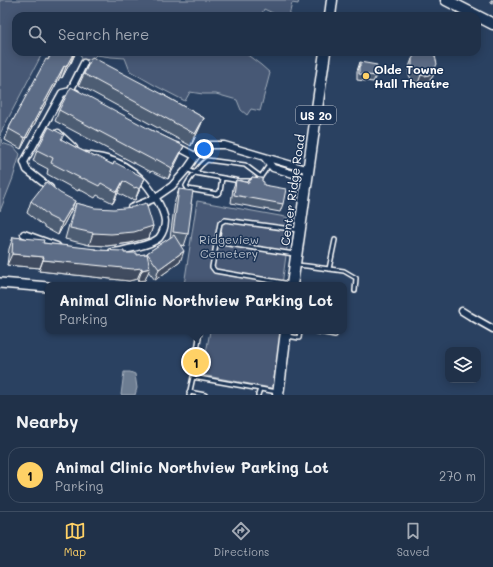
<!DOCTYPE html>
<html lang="en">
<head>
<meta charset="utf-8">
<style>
	body { margin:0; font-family:Mali,sans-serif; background:#283950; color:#f1f3f6 }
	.controls { position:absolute; right:12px; bottom:12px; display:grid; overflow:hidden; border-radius:8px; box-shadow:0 2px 10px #0003 }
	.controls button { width:36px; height:36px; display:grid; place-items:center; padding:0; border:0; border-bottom:1px solid #3d4c61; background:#203149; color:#f1f3f6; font:20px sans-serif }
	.you { position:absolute; left:204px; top:149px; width:14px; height:14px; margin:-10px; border:3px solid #fff; border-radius:50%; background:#1a73e8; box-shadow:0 0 0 6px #1a73e833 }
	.badge { display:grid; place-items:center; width:26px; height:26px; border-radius:50%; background:#ffd166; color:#111; font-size:13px; font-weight:700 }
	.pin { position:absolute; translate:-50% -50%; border:2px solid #fff; box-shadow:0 1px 4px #0006 }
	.popup { position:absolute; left:45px; top:282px; width:302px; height:52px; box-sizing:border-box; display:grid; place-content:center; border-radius:8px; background:#203149; filter:drop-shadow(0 1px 3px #0005); font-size:13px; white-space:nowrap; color:#a2a9b4 }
	.popup b { font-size:15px; color:#f1f3f6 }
	.popup::after { content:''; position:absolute; left:50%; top:100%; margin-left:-8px; border:8px solid transparent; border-top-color:#203149 }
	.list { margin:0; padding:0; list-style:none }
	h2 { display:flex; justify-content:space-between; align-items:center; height:52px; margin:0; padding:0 16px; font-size:17px }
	h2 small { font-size:13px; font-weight:400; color:#a2a9b4 }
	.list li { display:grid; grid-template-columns:26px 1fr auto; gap:12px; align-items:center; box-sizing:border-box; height:56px; margin:0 8px 8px; padding:0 8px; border:1px solid #3d4c61; border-radius:12px }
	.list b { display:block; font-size:15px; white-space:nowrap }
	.list p { margin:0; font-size:13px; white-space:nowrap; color:#a2a9b4 }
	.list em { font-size:13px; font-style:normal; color:#a2a9b4 }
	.icon { flex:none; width:22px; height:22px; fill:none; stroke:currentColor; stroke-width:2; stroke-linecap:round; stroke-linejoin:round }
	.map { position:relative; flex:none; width:493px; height:395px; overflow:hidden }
	.search { position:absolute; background:#203149; box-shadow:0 2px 10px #0003; left:12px; right:12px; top:12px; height:44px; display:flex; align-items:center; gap:10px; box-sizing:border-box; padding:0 14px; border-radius:12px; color:#a2a9b4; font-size:15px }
	.sheet { height:116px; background:#203149 }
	nav { display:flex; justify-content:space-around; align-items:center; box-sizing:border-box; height:56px; border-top:1px solid #3d4c61; background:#203149; font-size:11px; color:#a2a9b4 }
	nav a { display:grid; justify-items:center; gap:2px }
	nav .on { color:#ffd166 }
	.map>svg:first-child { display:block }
</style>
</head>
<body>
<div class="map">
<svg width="493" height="395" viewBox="0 0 493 395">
	<rect width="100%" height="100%" fill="#2a4161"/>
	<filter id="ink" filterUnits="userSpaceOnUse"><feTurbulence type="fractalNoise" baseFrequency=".025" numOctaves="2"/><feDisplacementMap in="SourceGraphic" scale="8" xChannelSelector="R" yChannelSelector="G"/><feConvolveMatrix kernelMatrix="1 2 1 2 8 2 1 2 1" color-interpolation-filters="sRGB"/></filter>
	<g filter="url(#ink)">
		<path fill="#465975" stroke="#a2acba" d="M0,0h299l-1,4 -6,-1 -3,13 -12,-1 -13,-6 -3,7h-44l-10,-4h-9l-2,4h-180v36h27l-43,82 2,9 12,4 6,7 -7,24 -13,33z
			M79,52h157l9,1 16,12 9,8 -10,38 -9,-2 -4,6 -6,-5 -4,-10 -21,-6h-13l-13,-2 -5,9 -29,-15 -26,-15 -5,-13 -14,-1 -15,-2 -5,5 -9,-1z
			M197,201l94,17 -9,67h-98z
			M210,331h71l-8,54 -2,3 -69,-13z"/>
		<path fill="#6d7d92" stroke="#a7b1be" d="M124,372h6l5,2 2,14 -2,7h-14z"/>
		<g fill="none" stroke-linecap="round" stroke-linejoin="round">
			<defs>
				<path id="lane" d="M187,169l8,4 45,8h13
					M222,178l-2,14 -3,2 -29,-5 -2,-3c4,-8 14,-21 21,-26l38,5 16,12
					M260,178l7,-10 2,-5
					M216,242l78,12
					M297,265l10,1 37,5 12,7 -1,13
					M329,269l6,-29
					M290,284l-75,-13 -3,-4 8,-44 5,-3 73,10
					M200,331l-7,46 84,15
					M314,331l21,4v-4
					M288,336l11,2 1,-7
					M189,392l16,3
					M189,395l4,-18
					M258,395l2,-6"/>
				<path id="street" d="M70,91l14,-28
					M58,133l16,15
					M176,146l19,10
					M85,155c14,2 27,4 39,11 5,3 12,8 17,13 9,8 23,30 24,42 0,6 -3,13 -6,17 -7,6 -18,8 -26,10 -7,1 -14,4 -21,4
					M264,157l9,11 34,10
					M50,188l-23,-18 -3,-8 38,-69 8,-2 6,2
					M131,208l22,-9 19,-13 15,-17 14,-20 7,-4h16l85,25
					M24,234l33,12
					M462,311l8,5 23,13"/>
				<path id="secondary" d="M0,283l48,4"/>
				<path id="primary" d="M446,0l47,24
					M330,16l2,-16
					M292,285l33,-233
					M278,395l8,-64"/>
			</defs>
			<use href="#lane" stroke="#fff" stroke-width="6"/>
			<use href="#street" stroke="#fff" stroke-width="9"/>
			<use href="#secondary" stroke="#fff" stroke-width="12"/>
			<use href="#primary" stroke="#fff" stroke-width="13"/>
			<use href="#lane" stroke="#1d3557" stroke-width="3"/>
			<use href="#street" stroke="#1d3557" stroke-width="6"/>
			<use href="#secondary" stroke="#1d3557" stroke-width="9"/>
			<use href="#primary" stroke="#1d3557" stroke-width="10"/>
		</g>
		<path fill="#4e5d73" stroke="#fff" d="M491,0h2v4l-2,-1z
			M52,52h24l-5,11h-1l-8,15 -2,-1 -39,72 -16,-9 1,-3 4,-11z
			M412,59l21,17 -3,4 -8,4 -4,-1 -7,-4 -2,-4v-8z
			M360,62l16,14 -3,6 -16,-2v-9z
			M84,74l81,22 39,22 -5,11 -8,17 -112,-61z
			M59,110l92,20 33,16 -5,11 -11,22 -16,-8 -1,1 -96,-51z
			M62,140l33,17 50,21 -10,22 -4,-1v1l-13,-7 -5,10 -16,-8 -2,3 -16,-9 -1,2 -31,-17 1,-5 -15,-8 4,-11z
			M252,177l10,4 2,4 19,19 -3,8 -49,-9 2,-15 3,-8 12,2 1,-2h2z
			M179,189l9,45 -4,12 -3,-1 -1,17 -25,18 -7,-9 -3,9 -7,1 -1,-2 -8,2 -90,-10 1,-3 -33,-3 2,-16 4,-12 30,6 81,10 13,2 10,-1v-1l23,-15 5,-37z
			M31,201l39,12 -12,22 -14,-8v-1l-17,-13z
			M76,203l77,23 -4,12 -19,5 -23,3 -18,-1 -24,-6 7,-25z"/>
		<path fill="#404c5e" stroke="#fff" d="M74,52l-4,11 -8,15 4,-11z
			M75,52h1l-5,11z
			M64,66l-4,11 -39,72 4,-11z
			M435,68l-2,8 -3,4 -8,4 -4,-1 3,-8z
			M204,118l-5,11 -8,17 4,-12z
			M184,146l-5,11 -11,22 4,-11z
			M145,178l-10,22 4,-11z
			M123,181l-5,12 -5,10 4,-11z
			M75,201l-5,12 -12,22 4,-12z
			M153,226l-4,12 -19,5 -23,3 -18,-1 4,-12z
			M184,251l-4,11 -25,18 4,-11z
			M12,254l32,3 -4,11 -33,-3z
			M43,260l99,8 -5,11 -8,2 -90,-10z
			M150,268l-5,12 -7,1 4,-11z"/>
		<path fill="#5b6c86" stroke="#fff" d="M52,52h22l-8,15 -2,-1 -39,72 -16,-9 1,-3 36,-67 2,1z
			M418,52h12l2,1 3,3 2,8 -4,8 -4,3 -4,1 -4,-1 -7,-4 -2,-4v-8l4,-6z
			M92,57l74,39h-1l39,22 -9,16 -111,-60z
			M360,62l17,3 -1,11 -17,-2v-8h1z
			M71,87l80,43 33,16 -12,22 -16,-9 -1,2 -96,-51z
			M49,127l15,8 -3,4 16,9 18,9 1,-1 17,9 1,-3 31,16 -6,11 -3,-2 -1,1 -12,-7 -6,11 -16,-9 -2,3 -16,-8 -1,1 -31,-16 2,-5 -16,-8z
			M252,177l10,1v3l2,1v3l22,4 -3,15 -49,-9 2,-15 13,3v-3h2z
			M46,182l14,11 15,8 -13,22 -14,-7v-1l-17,-14z
			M179,189l14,2 -2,13h1l-4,30 -15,-2z
			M76,203l19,5 19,1 19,-2 13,-4 7,23 -19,6 -23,2 -18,-1 -23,-5z
			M174,235l10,16 -25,18 -12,-16z
			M13,237l31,3 -1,3 53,6v1l28,1v2h13v2l10,-1 3,14 -8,2v-2l-9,1 -90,-9 1,-3 -32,-3z"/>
	</g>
	<circle fill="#ffd166" stroke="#1d3557" stroke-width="1.5" cx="366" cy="76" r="4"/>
	<g text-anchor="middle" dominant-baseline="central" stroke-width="3" stroke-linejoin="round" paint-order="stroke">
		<rect fill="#1d3557" stroke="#bbc2cd" stroke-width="1" x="296" y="106" width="40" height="18" rx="3"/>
		<g font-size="11" font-weight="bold" fill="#fff">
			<text x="316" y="115">US 20</text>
		</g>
		<g font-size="12" font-weight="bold" fill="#fff" stroke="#1d3557" text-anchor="start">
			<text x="374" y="69">Olde Towne<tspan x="374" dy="14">Hall Theatre</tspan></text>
		</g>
		<g font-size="12" fill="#fff" stroke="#1d3557">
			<text transform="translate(292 190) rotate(-82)">Center Ridge Road</text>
		</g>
		<g font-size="12" fill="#b5bdc8" stroke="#1d3557">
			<text x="229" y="239">Ridgeview<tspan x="229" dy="14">Cemetery</tspan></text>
		</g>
	</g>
</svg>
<div class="controls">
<button><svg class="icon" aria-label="layers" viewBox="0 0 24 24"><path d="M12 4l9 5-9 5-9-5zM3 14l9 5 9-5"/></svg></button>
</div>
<div class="you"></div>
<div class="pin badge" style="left:196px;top:362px">1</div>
<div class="popup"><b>Animal Clinic Northview Parking Lot</b>Parking</div>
<div class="search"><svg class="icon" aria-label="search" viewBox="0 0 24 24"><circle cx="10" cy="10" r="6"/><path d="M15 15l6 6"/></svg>Search here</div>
</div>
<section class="sheet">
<h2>Nearby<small></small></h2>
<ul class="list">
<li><span class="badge">1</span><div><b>Animal Clinic Northview Parking Lot</b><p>Parking</p></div><em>270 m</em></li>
</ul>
</section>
<nav>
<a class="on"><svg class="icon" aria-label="map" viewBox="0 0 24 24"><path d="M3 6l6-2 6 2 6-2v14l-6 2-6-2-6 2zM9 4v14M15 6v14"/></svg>Map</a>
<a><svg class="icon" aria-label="directions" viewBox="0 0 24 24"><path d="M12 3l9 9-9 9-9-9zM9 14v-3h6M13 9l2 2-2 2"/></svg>Directions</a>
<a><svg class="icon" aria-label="saved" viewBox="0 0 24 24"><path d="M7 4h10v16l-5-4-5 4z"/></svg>Saved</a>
</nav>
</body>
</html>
